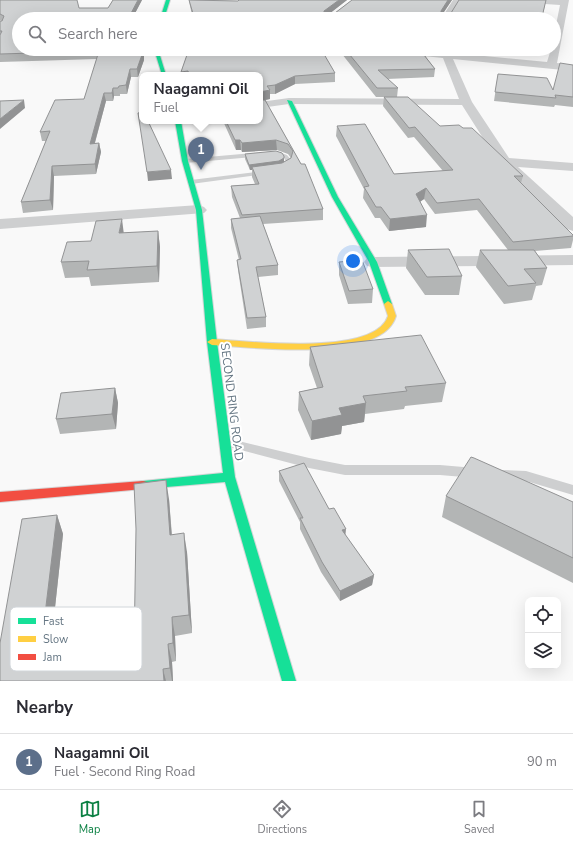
<!DOCTYPE html>
<html lang="en">
<head>
<meta charset="utf-8">
<style>
	body { margin:0; font-family:"Nunito Sans",sans-serif; background:#f7f7f7; color:#2b2b33 }
	.controls { position:absolute; right:12px; bottom:12px; display:grid; overflow:hidden; border-radius:8px; box-shadow:0 4px 16px #0002 }
	.controls button { width:36px; height:36px; display:grid; place-items:center; padding:0; border:0; border-bottom:1px solid #e1e1e2; background:#fff; color:#2b2b33; font:20px sans-serif }
	.you { position:absolute; left:353px; top:261px; width:14px; height:14px; margin:-10px; border:3px solid #fff; border-radius:50%; background:#1a73e8; box-shadow:0 0 0 6px #1a73e833 }
	.badge { display:grid; place-items:center; width:26px; height:26px; border-radius:50%; background:#0b8043; color:#fff; font-size:13px; font-weight:700 }
	.pin { position:absolute; translate:-50% -33px; filter:drop-shadow(0 1px 2px #0008) }
	.pin::after { content:''; position:absolute; top:21px; width:14px; height:12px; background:inherit; clip-path:polygon(0 0,100% 0,50% 100%) }
	.popup { position:absolute; left:139px; top:72px; width:124px; height:52px; box-sizing:border-box; display:grid; place-content:center; border-radius:8px; background:#fff; filter:drop-shadow(0 1px 3px #0005); font-size:13px; white-space:nowrap; color:#7c7c81 }
	.popup b { font-size:15px; color:#2b2b33 }
	.popup::after { content:''; position:absolute; left:50%; top:100%; margin-left:-8px; border:8px solid transparent; border-top-color:#fff }
	.list { margin:0; padding:0; list-style:none }
	h2 { display:flex; justify-content:space-between; align-items:center; height:52px; margin:0; padding:0 16px; font-size:17px }
	h2 small { font-size:13px; font-weight:400; color:#7c7c81 }
	.list li { display:grid; grid-template-columns:26px 1fr auto; gap:12px; align-items:center; box-sizing:border-box; height:56px; padding:0 16px; border-top:1px solid #e1e1e2 }
	.list b { display:block; font-size:15px; white-space:nowrap }
	.list p { margin:0; font-size:13px; white-space:nowrap; color:#7c7c81 }
	.list em { font-size:13px; font-style:normal; color:#7c7c81 }
	.icon { flex:none; width:22px; height:22px; fill:none; stroke:currentColor; stroke-width:2; stroke-linecap:round; stroke-linejoin:round }
	.map { position:relative; flex:none; width:573px; height:681px; overflow:hidden }
	.search { position:absolute; background:#fff; box-shadow:0 4px 16px #0002; left:12px; right:12px; top:12px; height:44px; display:flex; align-items:center; gap:10px; box-sizing:border-box; padding:0 14px; border-radius:22px; color:#7c7c81; font-size:15px }
	.sheet { height:108px; background:#fff }
	nav { display:flex; justify-content:space-around; align-items:center; box-sizing:border-box; height:56px; border-top:1px solid #e1e1e2; background:#fff; font-size:11px; color:#7c7c81 }
	nav a { display:grid; justify-items:center; gap:2px }
	nav .on { color:#0b8043 }
	.map>svg:first-child { display:block }
</style>
</head>
<body>
<div class="map">
<svg width="573" height="681" viewBox="0 0 573 681">
	<rect width="100%" height="100%" fill="#f9f9f9"/>
	<g fill="none" stroke-linecap="round" stroke-linejoin="round">
		<defs>
			<path id="fast" d="M166,0h4l-6,19h-4z
				M154,49h4l8,26h-4z
				M287,100l5,1 46,96 39,65 15,42 -1,2 -3,1 -4,-3 -15,-42 -37,-65z
				M175,121h6l7,40 14,49 15,132 18,135 61,204h-14l-57,-199 -82,7 -4,-1 -2,-3 2,-3 4,-1 80,-8 -16,-131 -11,-132 -14,-49z"/>
			<path id="slow" d="M388,301l4,3 4,12c-14,48 -145,31 -184,29l-5,-3 5,-3c35,2 163,18 176,-23l-4,-12z"/>
			<path id="jam" d="M143,481l4,1 2,3 -2,3 -4,1 -143,13v-10z"/>
		</defs>
		<use href="#fast" stroke="#d5d6d7" stroke-width="2"/>
		<use href="#slow" stroke="#d5d6d7" stroke-width="2"/>
		<use href="#jam" stroke="#d5d6d7" stroke-width="2"/>
		<path fill="#cecfd0" fill-rule="evenodd" d="M276,151l11,4 5,6 -2,6 -6,3h-4l-1,-1 6,-4 1,-4 -3,-4 -7,-2 -91,8 -3,-2 3,-2z
			M264,171l2,1v2l-75,10 -4,-2 4,-2z
			M226,438l83,20 36,7h95l35,3 4,2 2,3 -2,3 -4,2 -35,-3h-95l-36,-7 -87,-23 -2,-3 2,-3z
			M501,470l25,1 47,14v10l-47,-14 -29,-3 -2,-3 2,-3z"/>
		<path fill="#cecfd0" fill-rule="evenodd" d="M453,0h8l-12,19h-8z
			M511,0h58l-12,63 16,2v6l-120,-12 19,43 37,56 64,5v8l-55,-4 55,50v14l-6,-2 -67,-64 -38,-60 -173,-1 -29,4v-6l29,-4 170,1 -16,-41 -59,-6 -5,-3h33l135,13 4,-13h3v-14l6,-30 -45,-3z
			M199,205l5,2 3,3 -3,3 -204,16v-10z
			M573,255v10l-200,2 -6,-1 -3,-4 3,-4 6,-1z"/>
		<use href="#fast" fill="#16e098" fill-rule="evenodd"/>
		<use href="#slow" fill="#ffcf43" fill-rule="evenodd"/>
		<use href="#jam" fill="#f24e42" fill-rule="evenodd"/>
	</g>
	<path fill="#b3b5b5" d="M0,0l79,8h29l5,-8h29l-10,19h-113l125,30v11l-6,17h-7l-4,17h-7v2h-6l-1,5h-7l-11,42h4l2,9 -5,22 -42,2 -1,34 -30,3 -2,-11 25,-61h-4l-2,-9 44,-33 13,-40 -97,3v-41h2l-2,-1z
		M189,0l49,1 109,-1 -17,13h5l17,-13h100l-9,13h8l95,-13 -4,19h-349l-3,-13z
		M189,49l146,24v9l-40,2 -20,10h-5v5l-5,1 36,64 22,45v11l-60,4 15,41v10l-20,2 8,40v10l-19,2 -9,-59 -1,-10h2l-8,-32v-9l9,-1 -8,-21 -1,-11 24,-2 -3,-7v-7h-2l-5,-11v-5l39,8 7,-4 -3,-4 -11,-4 -35,2 -1,-2h-5l-13,-29h37v-46h-79v-3z
		M338,49h80l9,1 -1,7 9,12 -1,8 -47,2 11,9 -1,9 43,29 23,2 60,48 -2,7 52,52v5l-2,8 -36,3 12,17 -5,17 -6,1 -4,14 -28,4 -28,-37 4,-17h28l-31,-40 -42,4 -11,-15 -4,3 6,25 -37,4 -9,-13h-5l-12,-20 1,-9 -28,-53 1,-10 57,48 49,-3 -29,-34 -6,1 -25,-32 1,-9h-8z
		M573,65v42l-18,-2 -1,2 -60,-6 4,-27 55,16z
		M158,231l2,16 -1,35 -68,4 -2,-9 -24,1 -4,-16 30,-21 33,-8z
		M408,250l54,26 -3,19h-34l-19,-27z
		M339,262l34,27 -1,14 -24,1 -9,-29z
		M310,347l136,36 -4,19 -37,4 -1,3 -39,5 -1,8 -22,4 -1,8 -30,6 -13,-30 1,-18 18,-4 -8,-23z
		M115,388l3,15 -2,26 -56,5 -4,-15z
		M279,471l50,38 16,26 29,40 -2,10 -32,16 -19,-29 -21,-43v-7l-21,-41z
		M446,496l127,6v81l-131,-66z
		M169,499l3,36 15,17 5,81 -17,3 1,25 -4,1 1,19h-173l57,-166 6,19 -14,129 85,-13z"/>
	<path fill="#929394" d="M138,0h4l-10,19h-4z
		M339,0h8l-23,18v-7z
		M448,0h4l-12,18 1,-7z
		M143,49h1v11l-6,17 -1,-8z
		M130,69l1,8 -4,17 -1,-9z
		M295,76v8l-20,10v-9z
		M113,88l1,8 -1,5 -1,-8z
		M270,90v9l-10,2v-9z
		M104,93l2,8 -14,52 -2,-9z
		M24,100l1,8 -25,21v-10z
		M235,140h5l1,10h-5z
		M276,140l1,10 -35,2v-9z
		M99,143l2,9 -5,22 -1,-10z
		M284,156v8l-32,3v3h-2l-1,-5z
		M52,166l2,10 -1,34 -3,-10z
		M171,170l1,9 -24,2 -1,-9z
		M426,188l-2,11 -9,6 1,-11z
		M427,215l-1,12 -37,4 1,-12z
		M122,219l2,16 -5,-2z
		M158,231l2,16 -1,35 -2,-16z
		M115,388l3,15 -2,26 -4,-15z
		M366,403l-2,19 -22,4 -1,8 -30,6 1,-19 27,-13z
		M166,480l3,19 4,55 -3,-19z
		M57,515l6,19 -16,147 -8,-17z
		M346,529l-1,10 -3,-9z
		M184,533l3,19 5,81 -3,-18z
		M374,575l-2,10 -32,16v-10z
		M172,617l3,19 1,25 -3,-18z
		M168,644l4,18 1,19h-1l-2,-13z
		M163,669l3,12h-2z"/>
	<path fill="#d0d2d3" stroke="#929394" d="M0,0h77l2,8h29l5,-8h25l-10,19h-109v30h124v3l-6,17h-7l-4,16 -7,1 -1,2h-5l-1,5h-8l-14,51 9,-1 -4,21 -43,2 -2,34 -29,2 29,-71 -10,1 15,-32 29,-1 15,-48 -99,3v-19l2,-4h-2v-10h2l2,-5 -4,-2z
		M189,0l49,1 1,-1h100l-15,11v2h11l17,-13h96l-7,11v2h10l8,-13h87l-4,17 -7,-1 -1,3h-334v-1l-6,-1z
		M189,49h132l14,24 -40,3 -20,9 -8,1 3,4 -10,2v-17h-71l-1,-4 -7,1z
		M345,49h73l9,1h-7l15,19 -57,1 20,18h-21z
		M560,63l13,2v32l-18,-2 1,3 -61,-6 3,-18 49,4 6,12z
		M384,97h24l32,29 19,-1 4,3h9l51,48h-9l59,59v1l-60,6 -34,-43 -42,4 -11,-15 -10,6 11,21 -37,4 -9,-12h-5l-12,-20 5,-1 -32,-60 28,-2 29,50 59,-4 -38,-43 -6,1z
		M24,100l-24,19v-18z
		M260,100h5l36,64h4l18,45 -81,6 -11,-29 28,-2 -7,-17 30,-4 9,-5 2,-7 -5,-7 -12,-4 -34,3 -2,-3h-5l-9,-19h34z
		M142,112v9h6l23,49 -24,2 -9,-59z
		M276,151l6,2 2,3v2l-5,3 -30,4 -4,-11z
		M260,216l18,49 -22,2 10,50 -19,1 -10,-58 4,-1 -10,-40z
		M122,219l-3,14 39,-2 -1,35 -70,4 2,-9 -28,1 6,-20 24,-1 5,-20z
		M449,249l13,27 -35,1 -19,-27z
		M480,250h54l13,18 -23,1 12,14 -28,3z
		M362,260l11,29 -24,2 -10,-29z
		M421,335l25,48 -41,4 2,4 -44,5 3,7 -27,5 3,7 -30,6 -13,-29 24,-5 -13,-40z
		M115,388l-3,26 -56,5 5,-26z
		M471,457l3,1 99,44v56l-127,-62z
		M304,463l25,46 5,-1 12,21 -4,1 32,45 -34,16 -18,-29 -22,-44h3l-24,-47z
		M166,480l4,55 14,-2 5,82 -17,2 1,26 -5,1 2,24 -7,1 1,12h-164v-38l22,-124 35,-4 -18,149 95,-14 2,-121 -2,-45z"/>
	<g text-anchor="middle" dominant-baseline="central" stroke-width="4" stroke-linejoin="round" paint-order="stroke">
		<g font-size="12" fill="#657683" stroke="#fff">
			<text transform="translate(232 402) rotate(83)">SECOND RING ROAD</text>
		</g>
	</g>
	<rect x="10" y="607" width="132" height="64" rx="6" fill="#fff" stroke="#d1d6da" stroke-width="1"/>
	<rect x="18" y="618" width="18" height="6" fill="#16e098"/>
	<rect x="18" y="636" width="18" height="6" fill="#ffcf43"/>
	<rect x="18" y="654" width="18" height="6" fill="#f24e42"/>
	<g font-size="11" fill="#657683">
		<text x="43" y="625">Fast</text>
		<text x="43" y="643">Slow</text>
		<text x="43" y="661">Jam</text>
	</g>
</svg>
<div class="controls">
<button><svg class="icon" aria-label="locate" viewBox="0 0 24 24"><circle cx="12" cy="12" r="6"/><path d="M12 2v4M12 18v4M2 12h4M18 12h4"/></svg></button>
<button><svg class="icon" aria-label="layers" viewBox="0 0 24 24"><path d="M12 4l9 5-9 5-9-5zM3 14l9 5 9-5"/></svg></button>
</div>
<div class="you"></div>
<div class="pin badge" style="left:201px;top:170px;background:#5c6f8a">1</div>
<div class="popup"><b>Naagamni Oil</b>Fuel</div>
<div class="search"><svg class="icon" aria-label="search" viewBox="0 0 24 24"><circle cx="10" cy="10" r="6"/><path d="M15 15l6 6"/></svg>Search here</div>
</div>
<section class="sheet">
<h2>Nearby<small></small></h2>
<ul class="list">
<li><span class="badge" style="background:#5c6f8a">1</span><div><b>Naagamni Oil</b><p>Fuel · Second Ring Road</p></div><em>90 m</em></li>
</ul>
</section>
<nav>
<a class="on"><svg class="icon" aria-label="map" viewBox="0 0 24 24"><path d="M3 6l6-2 6 2 6-2v14l-6 2-6-2-6 2zM9 4v14M15 6v14"/></svg>Map</a>
<a><svg class="icon" aria-label="directions" viewBox="0 0 24 24"><path d="M12 3l9 9-9 9-9-9zM9 14v-3h6M13 9l2 2-2 2"/></svg>Directions</a>
<a><svg class="icon" aria-label="saved" viewBox="0 0 24 24"><path d="M7 4h10v16l-5-4-5 4z"/></svg>Saved</a>
</nav>
</body>
</html>
